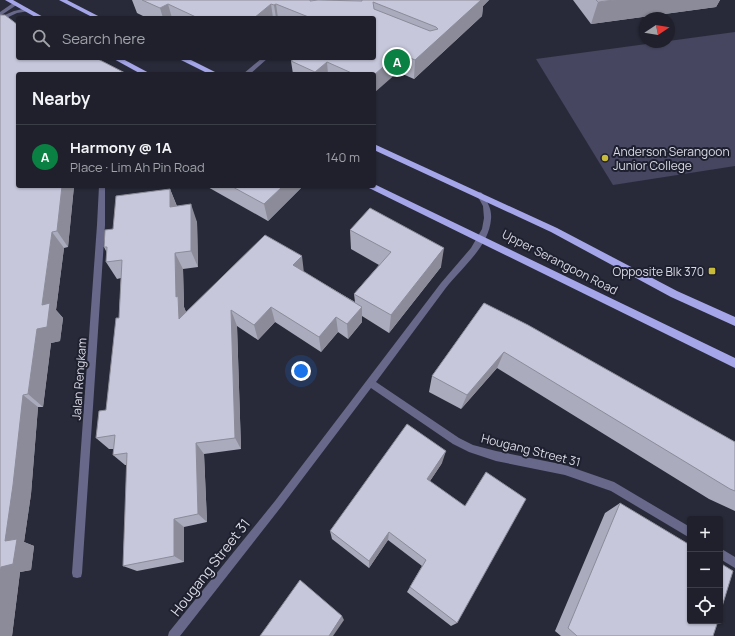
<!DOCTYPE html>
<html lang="en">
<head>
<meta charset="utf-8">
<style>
	body { margin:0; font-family:Manrope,sans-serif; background:#272833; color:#f1f3f6 }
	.controls { position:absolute; right:12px; bottom:12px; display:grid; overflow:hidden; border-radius:4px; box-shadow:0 1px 3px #0004 }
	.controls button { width:36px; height:36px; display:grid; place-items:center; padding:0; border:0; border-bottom:1px solid #3c3e47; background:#1f202b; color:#f1f3f6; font:20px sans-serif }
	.compass { position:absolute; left:639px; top:12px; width:36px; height:36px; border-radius:50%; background:#1f202b; box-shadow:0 1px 3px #0004; rotate:78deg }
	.you { position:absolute; left:301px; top:371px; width:14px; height:14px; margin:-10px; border:3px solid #fff; border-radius:50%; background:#1a73e8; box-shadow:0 0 0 6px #1a73e833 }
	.badge { display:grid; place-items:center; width:26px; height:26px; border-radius:50%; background:#0b8043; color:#fff; font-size:13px; font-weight:700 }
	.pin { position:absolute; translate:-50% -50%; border:2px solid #fff; box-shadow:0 1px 4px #0006 }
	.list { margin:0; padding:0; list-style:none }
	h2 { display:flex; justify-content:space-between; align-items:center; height:52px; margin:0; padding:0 16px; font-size:17px }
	h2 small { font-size:13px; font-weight:400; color:#a1a3a9 }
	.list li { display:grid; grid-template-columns:26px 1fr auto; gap:12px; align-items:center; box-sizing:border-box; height:64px; padding:0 16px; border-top:1px solid #3c3e47 }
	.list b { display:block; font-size:15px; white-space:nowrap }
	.list p { margin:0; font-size:13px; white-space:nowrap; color:#a1a3a9 }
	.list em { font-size:13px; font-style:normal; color:#a1a3a9 }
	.icon { flex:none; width:22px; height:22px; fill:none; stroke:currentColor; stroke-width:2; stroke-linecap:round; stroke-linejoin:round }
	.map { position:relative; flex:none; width:735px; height:636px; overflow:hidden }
	.search { position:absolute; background:#1f202b; box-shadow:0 1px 3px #0004; left:16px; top:16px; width:360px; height:44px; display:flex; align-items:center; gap:10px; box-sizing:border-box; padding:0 14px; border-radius:4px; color:#a1a3a9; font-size:15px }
	.panel { position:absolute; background:#1f202b; box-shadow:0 1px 3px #0004; left:16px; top:72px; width:360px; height:116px; border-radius:4px }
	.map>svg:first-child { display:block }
</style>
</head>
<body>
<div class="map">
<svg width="735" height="636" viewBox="0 0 735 636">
	<rect width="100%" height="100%" fill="#292a39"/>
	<path fill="#464661" d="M735,32v134l-122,19 -77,-126z"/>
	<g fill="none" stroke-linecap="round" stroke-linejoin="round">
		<path fill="#68698a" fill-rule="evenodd" d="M13,3l5,1 -18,12v-4z
			M27,8l3,2 -1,1 -12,2 -17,8v-4l14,-6z
			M262,58h6l-18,16h-7z
			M99,186h6v39l-23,348 -1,4 -4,1 -4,-1 -1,-4 25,-348z
			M480,192l2,1c5,9 10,15 9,26 -2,28 -30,49 -46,70 -23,31 -46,62 -69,93l83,56 14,7 23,6 69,14 49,17 76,45v11l-79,-47 -46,-16 -69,-14 -27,-9 -16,-8 -82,-56 -90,119 -101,129h-12l1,-4 106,-131 166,-218 30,-35 11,-19 2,-11 -1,-12 -6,-11z
			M720,548l15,9v11l-15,-9z"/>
		<path fill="#a5a6e9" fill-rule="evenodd" d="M5,0h8l32,18h-8z
			M59,0h8l35,18h-8z
			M112,58h9l30,16h-10z
			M177,58h10l32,16h-10z
			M374,144l183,84 120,63 58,26v9l-64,-29 -120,-65 -177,-82z
			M374,184l361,174v10l-366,-180 -1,-2h6z"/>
	</g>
	<path fill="#aaabbc" d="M132,0h357l-6,6 -1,10 -68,63 -16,-7 -24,2h-81l-2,-13 83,-43h-227l-10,-5z
		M573,0h147l-4,7 -125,17z
		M18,74l56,112 -6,61 -4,1 -8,62 7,8 -3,23 -9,2 -8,64h-5l-7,87 -7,48 10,4 -3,24 -11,2 -8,64h-12z
		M206,186h97l-35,35z
		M170,189l7,17 20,16 1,45 -15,2 1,38 2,5 118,-40 51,30 -1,-8 25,-29 -28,-16 -1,-19 91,37 -52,66 -27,-17v6l-14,17 -10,-7 -17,20 -46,-30 -17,18 -21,-14 4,123 -37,5 3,68 -23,5v35l-47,9 -14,-5 4,-101h-2l-12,-10v-6h-4l-13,-11 10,-28 13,-92 2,-40 -4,1 -11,-17 1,-9 -3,-6z
		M484,303l251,139v69l-26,-12 -212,-131 -36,41 -32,-17 3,-16z
		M442,463l-12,18 27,142 -6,3 -44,-34 15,-26 -34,-26 -19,28 -37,-29 -2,-8z
		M620,503l93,133h-152l-6,-5 50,-118z"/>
	<path fill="#8b8b99" d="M478,0h11l-6,6 -1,10 -68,63 1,-19z
		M615,0h105l-4,7 -125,17 7,-22z
		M168,4l4,14h-9l-3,-10z
		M271,4l2,14h-19z
		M276,4l2,14h-2l-2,-13z
		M399,53l-1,19 -24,21v-18z
		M327,62l1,12h-13v-2z
		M62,186h12l-6,61 -11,-16z
		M283,186h20l-35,35 -4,-17z
		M170,189l7,18h-7z
		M191,204l6,18 1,45 -7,-16z
		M52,232l12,16 -8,62 7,8 -3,23 -9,2 -8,64 -15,-13 9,-65 5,-24z
		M444,248l-3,19 -52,66 2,-18z
		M175,253l8,16 1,38 2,5 -7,7 -3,-22z
		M302,256l2,17 -11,-8z
		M271,307l4,15 -17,18 -4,-15z
		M362,307v15l-14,17 -1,-15z
		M231,310l6,16 4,123 -6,-11z
		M336,317l2,15 -17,20 -2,-15z
		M504,352l-7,16 -36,41 6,-14z
		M23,395l15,12 -7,87 -7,48 10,4 -3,24 -11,2 -8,64h-12v-62z
		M196,443l8,11 3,68 -9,-8z
		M446,451l-4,12 -18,27 3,-11z
		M174,519l10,8v35l-10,-6z
		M389,532l-1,8 -19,28v-7z
		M342,616l2,4 -11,16h-4z"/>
	<path fill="#c6c7db" stroke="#8b8b99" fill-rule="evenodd" d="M142,0h168v1l8,-1 44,1v-1h119l-66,60 -16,-7 -25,22v-1h-20l-27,-12 -12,10 -24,-11 4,-3h79v-40h-63l-35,-14 -2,1 -3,-1 -17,14h-56l-30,-14 -8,4zM373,2l63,25 2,2 -8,2 -56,-22z
		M596,0h18l-16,2z
		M0,15h5l13,10v33h78l31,16h-109v112h44l-5,45 -5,1 -10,73 8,-2 -3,24 -10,2 -9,65 -5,1 -10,90 -8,56 12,-2 -4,25 -12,3 -1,7z
		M231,186h52l-19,18z
		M170,189v18l21,-3v47l-16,2 1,44 2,-1 1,23 86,-84 37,21 -9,9 69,42 -15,17 -11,-7 -17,20 -48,-30 -17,18 -23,-15 4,128 -39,5 2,71 -24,5v37l-51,10 4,-113 -14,2 2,-20 -19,3 3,-27 7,-1 10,-92h3l3,-58 -16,2 1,-15h-3l1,-17 8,-1 3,-33z
		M370,208l74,40 -53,67 -37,-21 37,-42 -41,-22z
		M484,303l44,22 207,117v49l-5,-2 -226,-137 -37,43 -35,-19z
		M407,424l39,27 -19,28 38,27 21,-34 40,27 -69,124 -47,-36 16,-27 -37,-28 -20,29 -39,-30z
		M620,503l70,42v76h28l-5,15h-136l-9,-8z
		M720,563l13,8 -13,42z
		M300,580l42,36 -13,20h-69z"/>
	<g fill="#c8bb3b" stroke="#1f202f" stroke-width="1.5">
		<circle cx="605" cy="158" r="4"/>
		<rect x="708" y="267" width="8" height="8" rx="2"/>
	</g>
	<g text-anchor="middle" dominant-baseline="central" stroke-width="4" stroke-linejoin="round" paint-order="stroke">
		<g font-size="12" fill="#dadae5" stroke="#1f202f" text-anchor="start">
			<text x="613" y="151">Anderson Serangoon<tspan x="613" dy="14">Junior College</tspan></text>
			<text x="704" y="271" text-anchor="end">Opposite Blk 370</text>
		</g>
		<g font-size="12" fill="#dadae5" stroke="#1f202f">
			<text transform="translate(560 262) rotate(27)">Upper Serangoon Road</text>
			<text transform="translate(79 379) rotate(-86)">Jalan Rengkam</text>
			<text transform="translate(531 450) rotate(14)">Hougang Street 31</text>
		</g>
		<g font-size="14" fill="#dadae5" stroke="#1f202f">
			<text transform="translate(210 567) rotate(-52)">Hougang Street 31</text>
		</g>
	</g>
</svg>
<div class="controls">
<button>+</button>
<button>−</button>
<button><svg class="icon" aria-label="locate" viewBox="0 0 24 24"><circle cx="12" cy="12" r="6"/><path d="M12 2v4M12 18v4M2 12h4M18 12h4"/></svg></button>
</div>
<svg class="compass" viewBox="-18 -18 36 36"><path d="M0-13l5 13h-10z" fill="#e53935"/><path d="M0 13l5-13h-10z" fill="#a1a3a9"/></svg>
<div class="you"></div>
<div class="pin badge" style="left:397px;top:62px">A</div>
<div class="search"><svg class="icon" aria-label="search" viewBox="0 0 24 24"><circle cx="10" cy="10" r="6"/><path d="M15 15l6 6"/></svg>Search here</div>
<section class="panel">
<h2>Nearby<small></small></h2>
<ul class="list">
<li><span class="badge">A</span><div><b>Harmony @ 1A</b><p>Place · Lim Ah Pin Road</p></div><em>140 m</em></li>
</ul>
</section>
</div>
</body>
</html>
